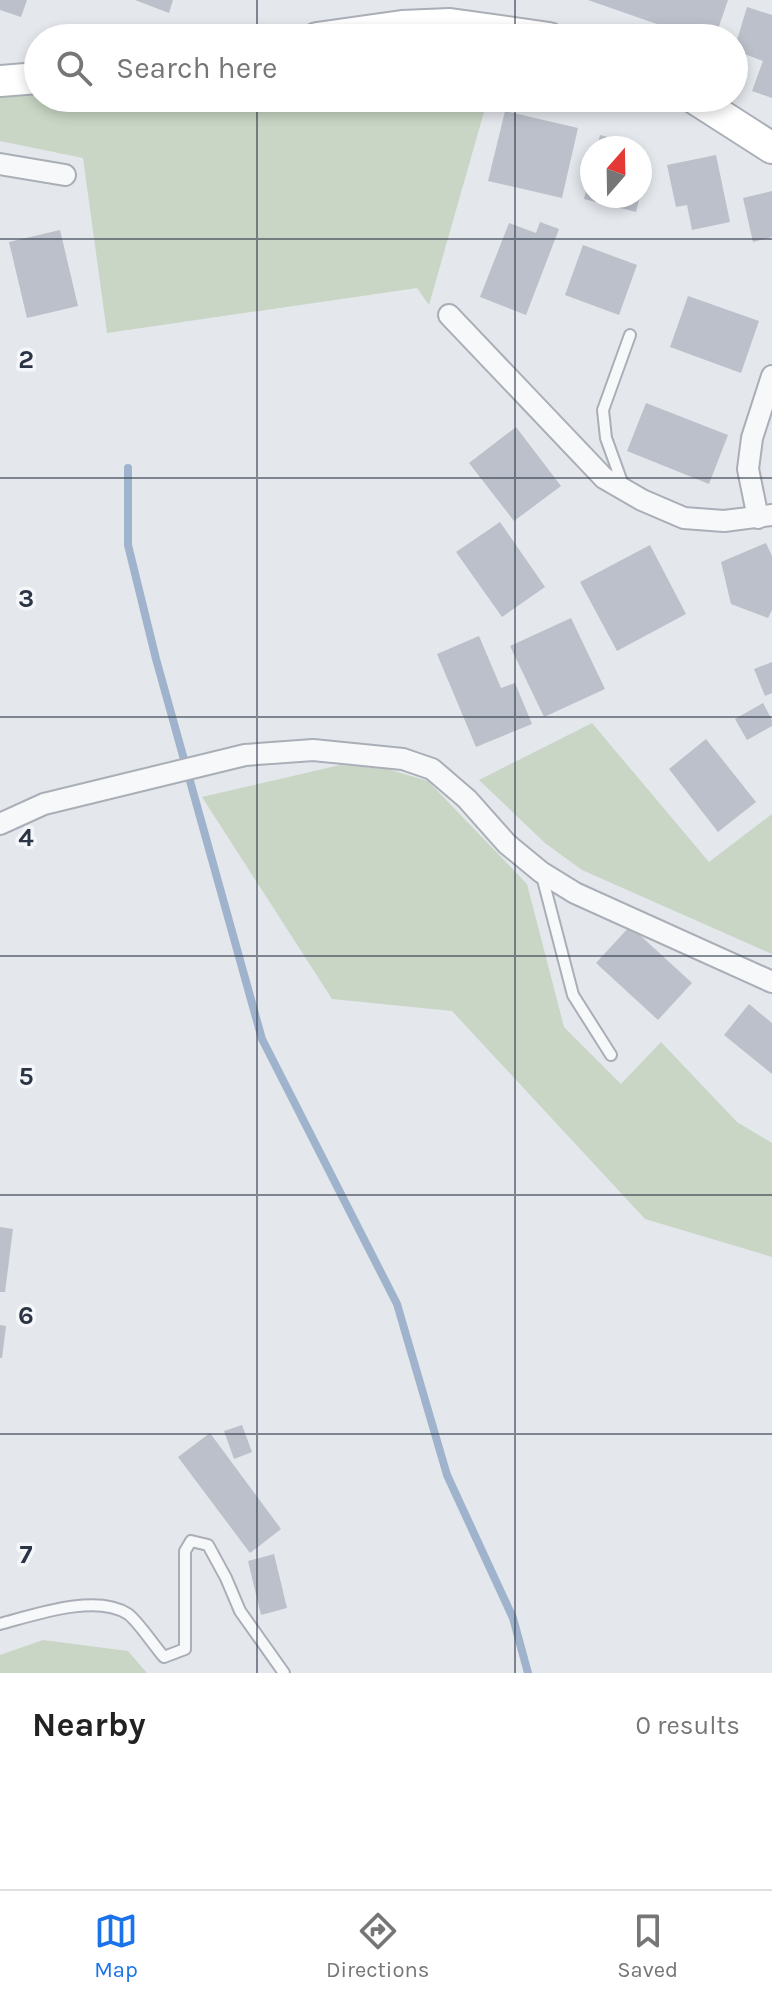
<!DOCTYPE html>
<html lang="en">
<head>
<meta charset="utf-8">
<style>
	body { margin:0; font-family:Karla,sans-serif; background:#f6f6f6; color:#222 }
	.compass { position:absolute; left:580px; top:136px; width:72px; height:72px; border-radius:50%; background:#fff; box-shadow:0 4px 12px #0003; rotate:20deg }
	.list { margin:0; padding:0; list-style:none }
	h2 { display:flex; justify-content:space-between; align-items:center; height:104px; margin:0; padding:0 32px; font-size:34px }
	h2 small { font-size:26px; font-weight:400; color:#767676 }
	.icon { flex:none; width:44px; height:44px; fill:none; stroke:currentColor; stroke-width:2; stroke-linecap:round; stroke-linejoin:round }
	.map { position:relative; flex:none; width:772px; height:1673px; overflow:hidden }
	.search { position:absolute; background:#fff; box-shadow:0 4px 12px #0003; left:24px; right:24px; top:24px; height:88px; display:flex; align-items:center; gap:20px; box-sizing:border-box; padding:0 28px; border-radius:44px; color:#767676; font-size:30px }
	.sheet { height:216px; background:#fff }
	nav { display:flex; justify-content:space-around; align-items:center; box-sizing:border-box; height:112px; border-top:2px solid #e0e0e0; background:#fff; font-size:22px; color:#767676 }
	nav a { display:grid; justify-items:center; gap:4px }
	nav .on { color:#1a73e8 }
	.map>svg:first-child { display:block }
</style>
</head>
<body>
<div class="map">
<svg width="772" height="1673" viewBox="0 0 772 1673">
	<rect width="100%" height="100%" fill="#e4e7ec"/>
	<path fill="#c9d6c5" d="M38,89v9h450l-59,207 -12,-17 -310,45 -24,-175 -83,-17v-49z
		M592,723l117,139 63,-48v140l-190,-84 -37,-27 -66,-63z
		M340,765l47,4 41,12 99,103 37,143 57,57 40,-42 76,80 35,21v114l-127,-38 -193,-208 -120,-12 -130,-202z
		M43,1640l85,11 19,22h-147v-18z"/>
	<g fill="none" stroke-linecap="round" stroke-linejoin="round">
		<path stroke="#9fb4cc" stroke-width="8" d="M128,468v77l28,114 106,380 135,265 50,171 66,143 15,55"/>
	</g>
	<path fill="#bbc0ca" d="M0,0h27l-6,17 -21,-7z
		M135,0h38l-4,13z
		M588,0h140l-13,38h-18z
		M747,7l25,8v83l-20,-7 11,-30 -29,-11z
		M505,111l73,17 -16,70 -74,-17z
		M600,135l30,8 -1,5h-32z
		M716,155l14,67 -38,8 -5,-25 -11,2 -9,-42z
		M591,171l1,25h48l-4,16 -52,-13z
		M772,191v46l-19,5 -10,-44z
		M540,222l19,7 -33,86 -46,-18 29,-74 27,10z
		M60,230l18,76 -51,12 -18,-76z
		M583,245l54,20 -18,50 -54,-20z
		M688,296l71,25 -18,52 -71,-26z
		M646,403l82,32 -19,49 -82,-33z
		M516,427l45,59 -47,35 -45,-58z
		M500,522l45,65 -43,30 -46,-65z
		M766,543l6,13v54l-4,8 -37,-14 -10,-42z
		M650,545l36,69 -69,37 -37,-69z
		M571,618l34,71 -61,28 -34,-71z
		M479,636l22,52 14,-5 17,41 -56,23 -39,-93z
		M772,662v31l-7,3 -11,-27z
		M763,703l9,17v6l-25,14 -12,-21z
		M706,739l50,63 -38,30 -49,-63z
		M630,926l62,57 -34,37 -62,-57z
		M749,1004l23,19v51l-48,-39z
		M0,1227l13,2 -8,63h-5z
		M0,1325l6,1 -4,32h-2z
		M242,1425l10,27 -18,7 -10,-28z
		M210,1433l71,96 -31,24 -72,-96z
		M274,1554l13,54 -26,7 -13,-54z"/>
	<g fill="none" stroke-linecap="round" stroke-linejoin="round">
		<defs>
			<path id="lane" d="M623,485l-17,-47 -3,-28 27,-75
				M542,876l31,119 38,60
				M0,1624c34,-9 96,-31 128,-10 9,6 27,33 36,43l21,-8v-98l6,-10 17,4 18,33 14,33 44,62"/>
			<path id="street" d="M0,164l65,11
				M449,315l155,163 38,22 42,18 40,3 48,-6
				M758,518l-10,-49 4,-31 20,-62
				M0,824l44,-20 201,-49 68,-5 90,9 29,10 35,30 40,45 34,28 34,21 197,89"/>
			<path id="secondary" d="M317,38l85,-12 48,-2 99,14
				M0,81l38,-3
				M694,98l78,50"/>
		</defs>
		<use href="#lane" stroke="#a9aeb7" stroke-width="14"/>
		<use href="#street" stroke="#a9aeb7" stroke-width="24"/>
		<use href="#secondary" stroke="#a9aeb7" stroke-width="34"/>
		<use href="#lane" stroke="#f7f8fa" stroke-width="10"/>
		<use href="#street" stroke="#f7f8fa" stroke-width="20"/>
		<use href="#secondary" stroke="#fff" stroke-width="30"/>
	</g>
	<path fill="none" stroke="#2b3445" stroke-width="2" stroke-opacity="0.55" d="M257,0v38M515,0v38M257,98v1575M515,98v1575M0,239h772M0,478h772M0,717h772M0,956h772M0,1195h772M0,1434h772"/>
	<g font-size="26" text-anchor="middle" font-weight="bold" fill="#2b3445" stroke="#f4f6f9" stroke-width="7" stroke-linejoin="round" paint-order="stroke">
		<text x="26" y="368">2</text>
		<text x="26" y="607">3</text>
		<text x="26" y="846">4</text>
		<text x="26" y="1085">5</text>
		<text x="26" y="1324">6</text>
		<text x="26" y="1563">7</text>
	</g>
</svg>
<svg class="compass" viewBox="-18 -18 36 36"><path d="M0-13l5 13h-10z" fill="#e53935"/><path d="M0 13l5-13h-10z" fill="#767676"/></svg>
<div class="search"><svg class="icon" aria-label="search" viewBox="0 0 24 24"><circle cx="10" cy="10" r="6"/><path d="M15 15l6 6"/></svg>Search here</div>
</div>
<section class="sheet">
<h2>Nearby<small>0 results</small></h2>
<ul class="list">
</ul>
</section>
<nav>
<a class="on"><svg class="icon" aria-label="map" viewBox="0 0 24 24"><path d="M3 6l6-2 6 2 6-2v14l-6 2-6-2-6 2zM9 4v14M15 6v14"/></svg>Map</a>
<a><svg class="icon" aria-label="directions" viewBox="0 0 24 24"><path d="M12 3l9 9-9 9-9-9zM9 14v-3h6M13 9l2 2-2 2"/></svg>Directions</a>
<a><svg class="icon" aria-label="saved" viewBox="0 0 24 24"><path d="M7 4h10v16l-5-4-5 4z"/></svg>Saved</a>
</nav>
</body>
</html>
